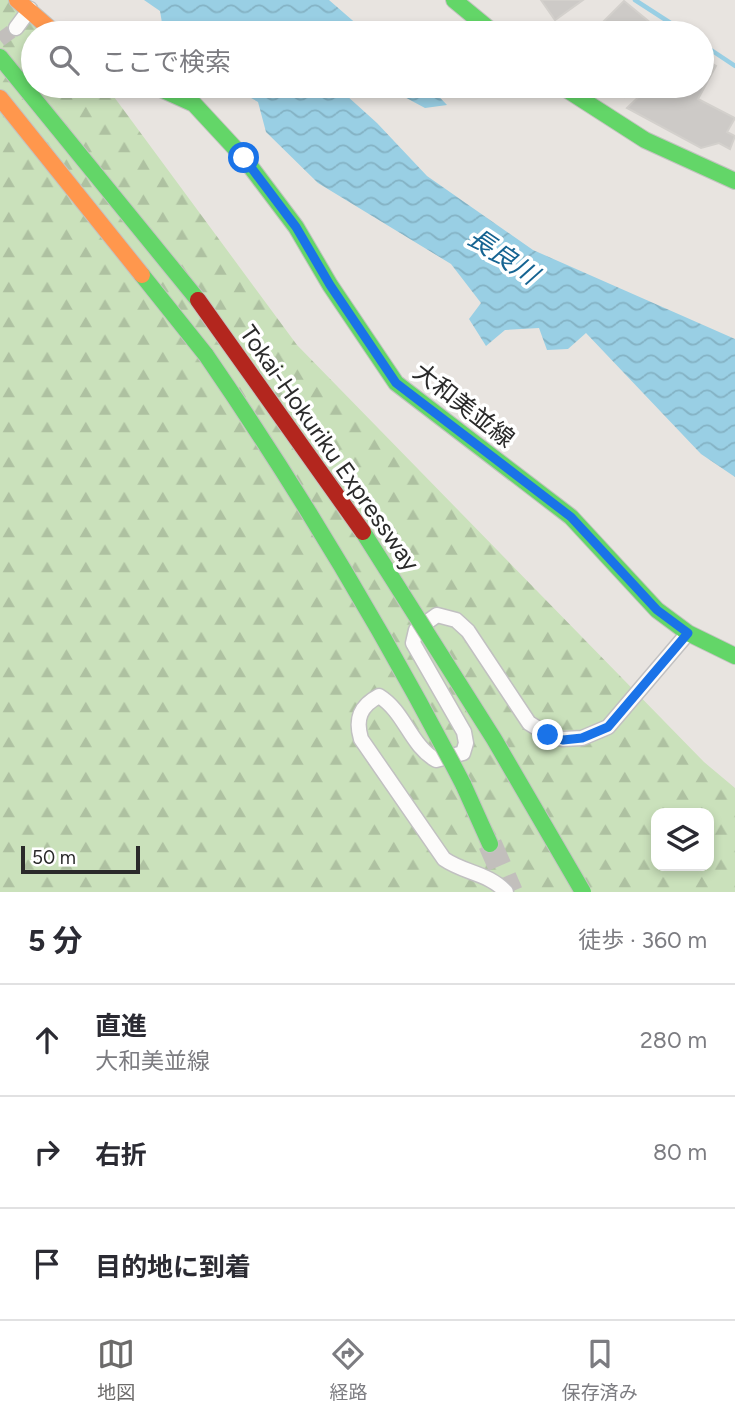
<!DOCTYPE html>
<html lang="ja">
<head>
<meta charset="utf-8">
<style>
	body { margin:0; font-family:Figtree,"Noto Sans JP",sans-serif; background:#f7f7f7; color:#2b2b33 }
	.controls { position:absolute; right:21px; bottom:21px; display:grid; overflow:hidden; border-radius:14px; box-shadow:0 4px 10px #0003 }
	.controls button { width:63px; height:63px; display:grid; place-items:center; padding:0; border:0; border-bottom:2px solid #e1e1e2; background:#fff; color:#2b2b33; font:35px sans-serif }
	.scale { position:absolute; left:21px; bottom:18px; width:119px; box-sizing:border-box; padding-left:7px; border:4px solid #2a2a2a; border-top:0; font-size:19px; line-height:24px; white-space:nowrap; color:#2a2a2a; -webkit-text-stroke:5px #fff; paint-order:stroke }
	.stop { position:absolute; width:21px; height:21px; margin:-16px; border:5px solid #1a73e8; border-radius:50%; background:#fff }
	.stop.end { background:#1a73e8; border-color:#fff; box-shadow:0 2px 7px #0008 }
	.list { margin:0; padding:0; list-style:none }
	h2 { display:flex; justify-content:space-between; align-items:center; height:91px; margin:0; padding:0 28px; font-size:30px }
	h2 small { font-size:23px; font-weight:400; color:#7c7c81 }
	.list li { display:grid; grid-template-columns:46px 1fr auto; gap:21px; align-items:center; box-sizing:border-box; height:112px; padding:0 28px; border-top:2px solid #e1e1e2 }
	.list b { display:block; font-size:26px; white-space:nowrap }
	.list p { margin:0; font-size:23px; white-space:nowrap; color:#7c7c81 }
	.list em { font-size:23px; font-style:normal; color:#7c7c81 }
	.icon { flex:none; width:38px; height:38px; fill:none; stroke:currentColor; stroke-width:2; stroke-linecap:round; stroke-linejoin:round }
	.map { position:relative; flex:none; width:735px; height:892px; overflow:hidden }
	.search { position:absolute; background:#fff; box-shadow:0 4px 10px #0003; left:21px; right:21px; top:21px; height:77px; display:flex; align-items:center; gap:18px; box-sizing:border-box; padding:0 24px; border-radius:38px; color:#7c7c81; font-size:26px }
	.sheet { height:427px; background:#fff }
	nav { display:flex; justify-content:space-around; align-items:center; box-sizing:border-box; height:98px; border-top:2px solid #e1e1e2; background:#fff; font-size:19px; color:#7c7c81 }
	nav a { display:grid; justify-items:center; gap:4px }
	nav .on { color:#6c6b6a }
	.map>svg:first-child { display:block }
</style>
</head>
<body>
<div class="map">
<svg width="735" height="892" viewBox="0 0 735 892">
	<defs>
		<pattern id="forest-firs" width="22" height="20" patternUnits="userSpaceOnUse" patternTransform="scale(1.75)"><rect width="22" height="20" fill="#cae1bb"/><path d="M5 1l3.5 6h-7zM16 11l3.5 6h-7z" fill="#aec1a1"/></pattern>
		<pattern id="water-waves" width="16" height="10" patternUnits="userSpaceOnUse" patternTransform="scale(1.75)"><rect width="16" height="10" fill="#99cfe4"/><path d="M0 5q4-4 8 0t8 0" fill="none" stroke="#84b2c4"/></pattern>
	</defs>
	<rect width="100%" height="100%" fill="#e8e4e0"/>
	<path fill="url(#forest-firs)" fill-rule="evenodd" d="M0,0h21l33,33h-21v53h73l191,259 407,417 31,26v104h-735zM656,813h53v53h-53z"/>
	<path fill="url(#water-waves)" d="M144,0h185l38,33h-48l-17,-9 1,9h-91l-50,-10 -2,-12z
		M235,86h101l41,37 50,53 106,74 202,89v138l-34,-23 -115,-121 -18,16 -21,1 -8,-22 -34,2 -19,16 -17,-27 12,-16 -30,-39 -133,-81 -52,-51 -8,-30 -21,-12z
		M384,86h45l18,19 -22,3z"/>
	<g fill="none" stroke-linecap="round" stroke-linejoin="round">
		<path stroke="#99cfe4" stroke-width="4.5" d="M635,0l51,33
			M702,44l33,22"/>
	</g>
	<path fill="#cdcac7" stroke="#d3d0cc" stroke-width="2" d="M541,0h42l-28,20z
		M624,1l39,32h-71z
		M702,58l14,8 -18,33 37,19 -8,14 8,4 -5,13 -11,-6 -18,5 -74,-40 23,-22h52z
		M616,86h25l-16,11z"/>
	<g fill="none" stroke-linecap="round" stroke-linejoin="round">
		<path stroke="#c2bfbc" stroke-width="14" stroke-dasharray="14 7" stroke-linecap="butt" d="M0,40l16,-12"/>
		<path stroke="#c2bfbc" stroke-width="24" stroke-dasharray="24 12" stroke-linecap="butt" d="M490,844l21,48"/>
		<defs>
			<path id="street" d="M16,28l14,-19
				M506,892c-17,-19 -42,-19 -62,-33l-83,-120c-6,-20 -1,-33 18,-43 26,16 31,49 57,64l27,-7 3,-10 -2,-11 -51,-89 3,-13 21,-15 19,5 12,11 61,92 19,12 15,4 19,-1 26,-11 80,-94"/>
			<path id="fast" d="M454,0l40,33
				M0,57l198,243
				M154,86l40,18 50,54 52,69 34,58 66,98 175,134 86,93 31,23 47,23
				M561,86l84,54 90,41
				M142,275l64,80
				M463,784l27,60"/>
			<path id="slow" d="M17,0l38,33
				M0,98l142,177"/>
		</defs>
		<use href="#street" stroke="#c1c0c1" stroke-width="17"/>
		<use href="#fast" stroke="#c4c3c1" stroke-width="18"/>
		<use href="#slow" stroke="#c4c3c1" stroke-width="18"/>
		<use href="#street" stroke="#fcfbfa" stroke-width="14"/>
		<use href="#fast" stroke="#63d668" stroke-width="16"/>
		<use href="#slow" stroke="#ff974d" stroke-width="16"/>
		<defs>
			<path id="fast-bridge" d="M206,355c95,138 180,281 257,429
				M363,532l131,207 89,153"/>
			<path id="jam-bridge" d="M198,300l165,232"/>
		</defs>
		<use href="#fast-bridge" stroke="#c4c3c1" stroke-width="18" stroke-linecap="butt"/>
		<use href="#jam-bridge" stroke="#c4c3c1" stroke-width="18" stroke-linecap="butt"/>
		<use href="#fast-bridge" stroke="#63d668" stroke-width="16"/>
		<use href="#jam-bridge" stroke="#b3261e" stroke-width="16"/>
	</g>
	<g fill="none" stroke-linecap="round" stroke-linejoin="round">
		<path stroke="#1a73e8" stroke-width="9" d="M244,158l52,69 34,58 66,98 175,134 86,93 31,23 -80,94 -26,11 -19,2 -15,-5"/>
	</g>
	<g text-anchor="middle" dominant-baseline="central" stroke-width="7" stroke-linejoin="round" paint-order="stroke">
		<g font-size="24" fill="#2a2a2a" stroke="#fff">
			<text transform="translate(464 405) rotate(38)">大和美並線</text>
			<text transform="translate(330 448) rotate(55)">Tokai-Hokuriku Expressway</text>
		</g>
		<g font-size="26" font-style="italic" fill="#166492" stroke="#fff">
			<text transform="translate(503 256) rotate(34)">長良川</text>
		</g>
	</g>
</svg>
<div class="controls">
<button><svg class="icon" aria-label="layers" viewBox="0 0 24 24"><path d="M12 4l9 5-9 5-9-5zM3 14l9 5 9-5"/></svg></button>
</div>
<div class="scale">50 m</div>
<div class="stop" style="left:244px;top:158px"></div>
<div class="stop end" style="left:548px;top:735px"></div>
<div class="search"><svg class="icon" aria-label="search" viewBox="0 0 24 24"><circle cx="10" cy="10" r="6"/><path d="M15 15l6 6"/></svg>ここで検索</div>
</div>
<section class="sheet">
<h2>5 分<small>徒歩 · 360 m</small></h2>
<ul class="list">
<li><svg class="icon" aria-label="ahead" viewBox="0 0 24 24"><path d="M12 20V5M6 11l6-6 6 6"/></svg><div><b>直進</b><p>大和美並線</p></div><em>280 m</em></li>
<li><svg class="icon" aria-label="right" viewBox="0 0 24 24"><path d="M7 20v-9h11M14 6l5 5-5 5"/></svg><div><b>右折</b></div><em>80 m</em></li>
<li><svg class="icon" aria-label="arrive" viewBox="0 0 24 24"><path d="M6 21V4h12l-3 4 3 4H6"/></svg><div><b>目的地に到着</b></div></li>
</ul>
</section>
<nav>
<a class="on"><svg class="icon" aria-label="map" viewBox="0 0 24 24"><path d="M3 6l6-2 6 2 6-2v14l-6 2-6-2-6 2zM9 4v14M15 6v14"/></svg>地図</a>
<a><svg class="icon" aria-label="directions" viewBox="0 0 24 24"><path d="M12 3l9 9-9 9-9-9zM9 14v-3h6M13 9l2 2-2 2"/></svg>経路</a>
<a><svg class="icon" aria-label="saved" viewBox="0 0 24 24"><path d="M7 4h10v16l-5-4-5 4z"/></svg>保存済み</a>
</nav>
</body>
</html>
